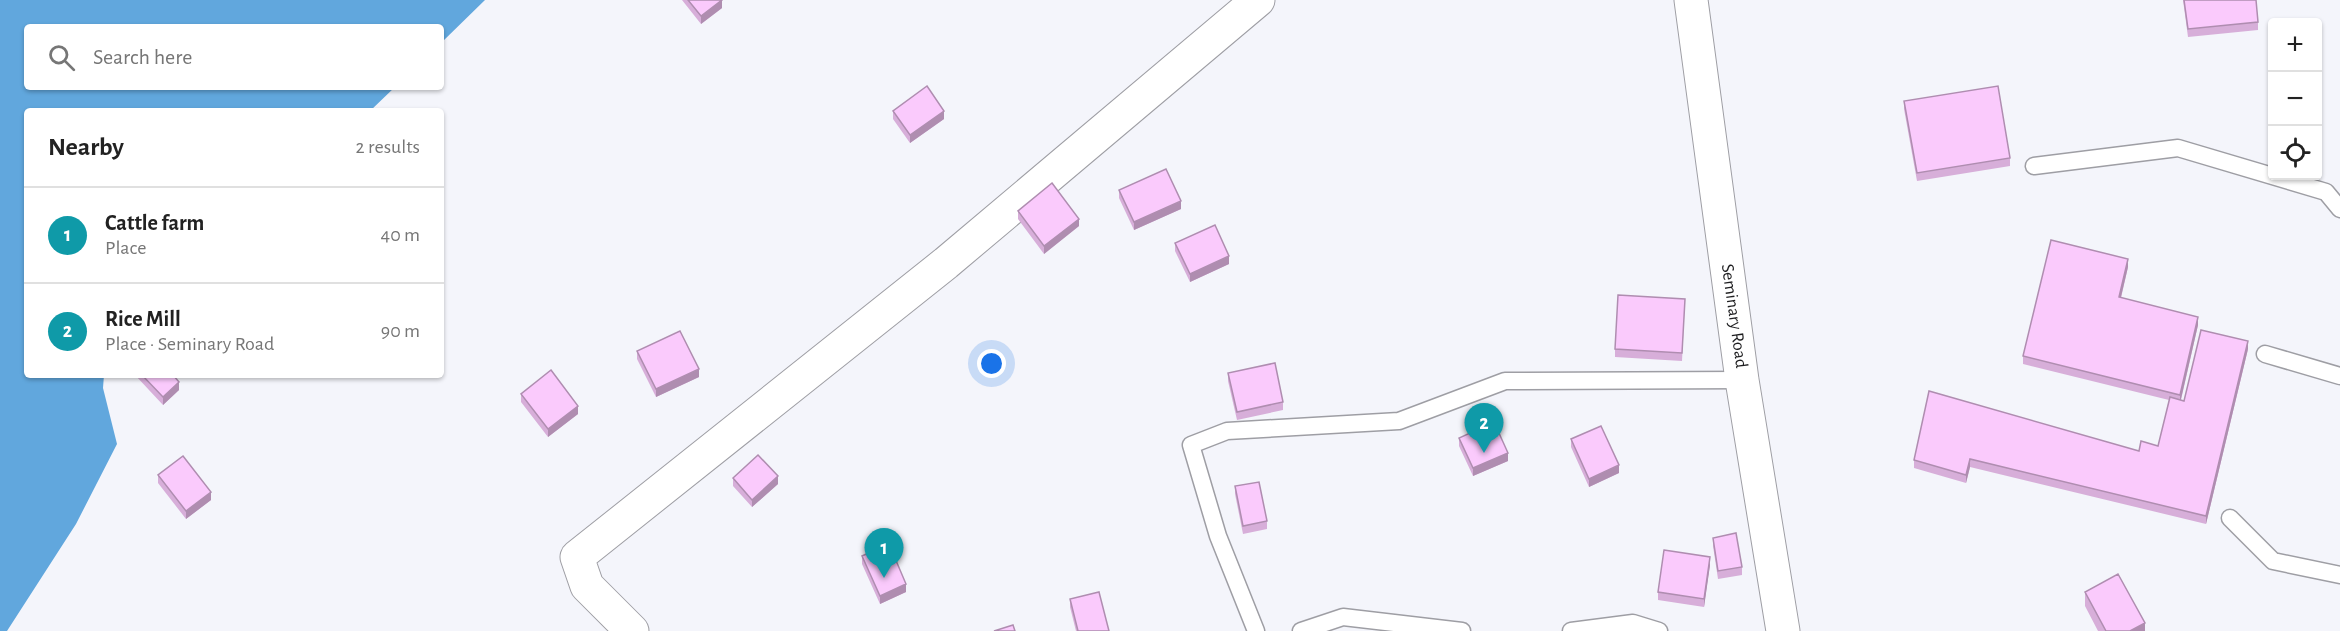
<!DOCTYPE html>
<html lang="en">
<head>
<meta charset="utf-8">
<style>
	body { margin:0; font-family:"Alegreya Sans",sans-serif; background:#f6f6f6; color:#222 }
	.controls { position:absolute; right:18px; top:18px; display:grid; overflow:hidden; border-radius:6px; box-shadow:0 2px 4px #0004 }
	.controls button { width:54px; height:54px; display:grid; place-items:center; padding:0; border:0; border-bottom:2px solid #e0e0e0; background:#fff; color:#222; font:30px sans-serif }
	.you { position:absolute; left:992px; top:364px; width:21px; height:21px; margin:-15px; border:4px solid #fff; border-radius:50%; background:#1a73e8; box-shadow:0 0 0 9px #1a73e833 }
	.badge { display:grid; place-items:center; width:39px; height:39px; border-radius:50%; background:#936112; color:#fff; font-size:20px; font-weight:700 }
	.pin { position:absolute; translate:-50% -50px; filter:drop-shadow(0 2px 3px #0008) }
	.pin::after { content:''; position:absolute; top:32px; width:21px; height:18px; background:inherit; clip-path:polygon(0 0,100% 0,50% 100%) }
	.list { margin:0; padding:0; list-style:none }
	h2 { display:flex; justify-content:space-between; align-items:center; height:78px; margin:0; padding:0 24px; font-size:26px }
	h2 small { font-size:20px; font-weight:400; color:#767676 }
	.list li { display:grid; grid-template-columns:39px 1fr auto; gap:18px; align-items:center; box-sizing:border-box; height:96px; padding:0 24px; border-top:2px solid #e0e0e0 }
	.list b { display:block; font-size:22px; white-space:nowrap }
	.list p { margin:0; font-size:20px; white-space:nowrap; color:#767676 }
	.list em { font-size:20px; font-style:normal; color:#767676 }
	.icon { flex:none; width:33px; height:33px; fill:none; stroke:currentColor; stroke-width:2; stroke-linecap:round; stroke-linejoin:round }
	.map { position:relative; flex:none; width:2340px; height:631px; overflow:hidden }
	.search { position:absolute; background:#fff; box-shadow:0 2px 4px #0004; left:24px; top:24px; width:420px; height:66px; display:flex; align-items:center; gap:15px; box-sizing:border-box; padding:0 21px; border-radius:6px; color:#767676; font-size:22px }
	.panel { position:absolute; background:#fff; box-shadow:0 2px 4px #0004; left:24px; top:108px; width:420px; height:270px; border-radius:6px }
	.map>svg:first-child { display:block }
</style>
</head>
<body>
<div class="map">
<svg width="2340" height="631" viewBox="0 0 2340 631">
	<rect width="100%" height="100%" fill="#f4f5fb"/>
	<path fill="#61a7dd" d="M0,0h485l-44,43v-16h-414v60h368l-25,24h-343v264h77l-1,13 14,56 -41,80 -69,107h-7z"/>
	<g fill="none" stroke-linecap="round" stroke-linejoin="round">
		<defs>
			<path id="service" d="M2034,166l144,-18 148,44 14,17
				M2265,354l75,22
				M2230,518l43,43 67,14
				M1256,631l-38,-95 -27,-91 36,-14 172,-10 106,-40 237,-1
				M1301,631l42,-14 119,14
				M1571,631l62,-8 26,8"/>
			<path id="minor" d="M1691,0l51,380 41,251
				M632,631l-45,-45 -10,-29 369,-294 312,-263"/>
		</defs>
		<use href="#service" stroke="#9e9ea4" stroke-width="19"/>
		<use href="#minor" stroke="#9e9ea4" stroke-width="35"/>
		<use href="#service" stroke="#fff" stroke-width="16"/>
		<use href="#minor" stroke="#fff" stroke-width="33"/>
	</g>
	<path fill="#d7aed9" d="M682,0h40v8l-21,16z
		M2183,0h73l2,22v8l-70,7z
		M1904,101l106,57v8l-93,15 -13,-72z
		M893,111l51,8 -34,24 -17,-24z
		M1119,190l62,19 -47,21 -15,-32z
		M1018,211l61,15 -35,28 -26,-35z
		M1175,243l54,21 -39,18 -15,-31z
		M2128,267l-7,31 77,27 -17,75 3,1 64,-52 -42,175 -236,-57 -4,16 -52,-15v-8l225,-9 19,-5 11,-46 -146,-36v-8z
		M1685,299l-3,62 -67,-4v-8z
		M637,351l62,26 -43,20 -19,-38z
		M1228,373l55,29v8l-46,10 -9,-39z
		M135,375h38l6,15 -16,15z
		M521,394l57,20 -30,23 -27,-35z
		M1459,438l49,23 -35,15 -14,-30z
		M1571,439l48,34 -30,14 -18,-40z
		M158,475l53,25 -25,19 -28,-36z
		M733,478l45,6 -26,23 -19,-21z
		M1235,486l32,35v8l-24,5 -8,-40z
		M1713,538l29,29v8l-24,4 -5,-33z
		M862,556l44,36 -26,12 -18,-40z
		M1710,565l-6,42 -46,-7v-8z
		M2085,592l60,39h-47l-13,-25z
		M1070,599l39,32h-33l-6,-24z"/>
	<path fill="#af8db0" d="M722,0v8l-21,16v-8z
		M944,111v8l-34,24v-8z
		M1181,201v8l-47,21v-8z
		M1079,219v7l-35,28v-8z
		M1229,256v8l-39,18v-8z
		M2128,259v8l-9,38v-8z
		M2198,317v8l-18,78v-8z
		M2248,341v8l-42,175v-8z
		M699,369v8l-43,20v-8z
		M179,382v8l-16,15v-8z
		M578,406v8l-30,23v-8z
		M1508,453v8l-35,15v-8z
		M1970,459v8l-4,16v-8z
		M1619,465v8l-30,14v-8z
		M778,476v8l-26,23v-7z
		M211,492v8l-25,19v-8z
		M1710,557v8l-6,42v-8z
		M906,584v8l-26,12v-8z
		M2145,623v8h-15z"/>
	<path fill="#facafc" stroke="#af8db0" stroke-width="1.5" d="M688,0h34l-21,16z
		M2184,0h72l2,22 -70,7z
		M927,86l17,25 -34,24 -17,-24z
		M1998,86l12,72 -93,15 -13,-72z
		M1166,169l15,32 -47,21 -15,-32z
		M1052,183l27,36 -35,27 -26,-35z
		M1215,225l14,31 -39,18 -15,-31z
		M2051,240l77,19 -9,38 79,20 -18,78 -157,-39z
		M1618,295l67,4 -3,54 -67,-4z
		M2201,330l47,11 -42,175 -236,-57 -4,16 -52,-15 15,-69 210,60 2,-10 17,5 12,-49 14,4z
		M680,331l19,38 -43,20 -19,-38z
		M1275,363l8,39 -46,10 -9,-39z
		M551,370l27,36 -30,23 -27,-35z
		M142,375h31l6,7 -16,15z
		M1494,422l14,31 -35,15 -14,-30z
		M1601,426l18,39 -30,14 -18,-40z
		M758,455l20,21 -26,24 -19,-22z
		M183,456l28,36 -25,19 -28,-36z
		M1259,482l8,39 -24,5 -8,-40z
		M1736,533l6,34 -24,4 -5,-33z
		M889,544l17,40 -26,12 -18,-40z
		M1664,550l46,7 -6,42 -46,-7z
		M2118,574l27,49 -15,8h-24l-21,-39z
		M1099,592l10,39h-31l-8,-32z
		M1013,625l2,6h-21z"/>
	<g text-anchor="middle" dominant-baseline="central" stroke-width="4.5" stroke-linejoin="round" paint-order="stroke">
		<g font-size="18" fill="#1e1e20" stroke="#fff">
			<text transform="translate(1734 316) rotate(82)">Seminary Road</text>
		</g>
	</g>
</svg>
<div class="controls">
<button>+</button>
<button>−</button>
<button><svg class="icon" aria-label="locate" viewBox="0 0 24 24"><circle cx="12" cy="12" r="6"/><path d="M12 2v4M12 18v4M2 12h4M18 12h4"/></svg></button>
</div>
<div class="you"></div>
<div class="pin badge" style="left:884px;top:578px;background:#0f9aa8">1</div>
<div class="pin badge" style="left:1484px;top:453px;background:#0f9aa8">2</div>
<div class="search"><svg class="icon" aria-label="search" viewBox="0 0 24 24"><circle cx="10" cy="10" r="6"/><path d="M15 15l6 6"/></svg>Search here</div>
<section class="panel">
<h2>Nearby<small>2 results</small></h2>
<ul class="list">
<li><span class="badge" style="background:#0f9aa8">1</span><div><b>Cattle farm</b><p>Place</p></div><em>40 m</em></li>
<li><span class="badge" style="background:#0f9aa8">2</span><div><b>Rice Mill</b><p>Place · Seminary Road</p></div><em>90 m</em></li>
</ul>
</section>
</div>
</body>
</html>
